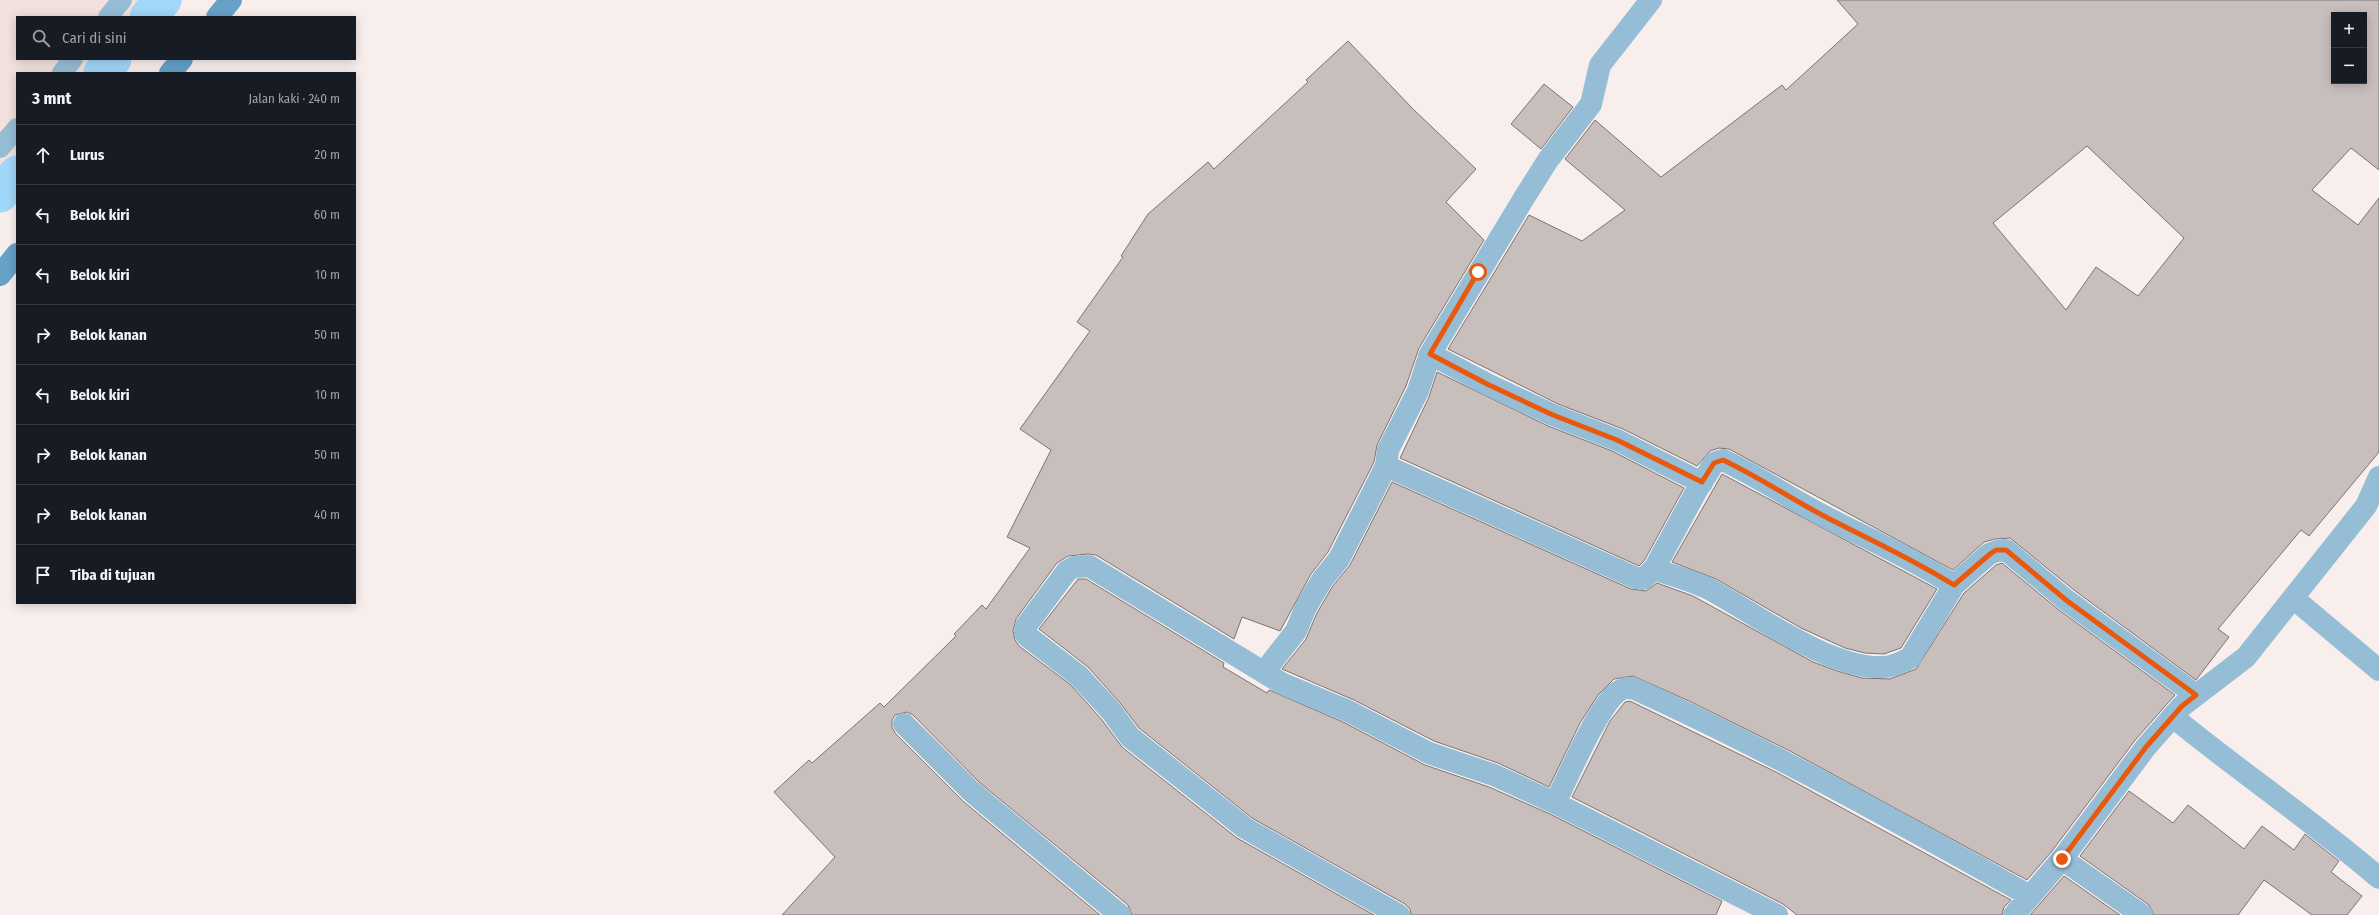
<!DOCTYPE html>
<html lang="id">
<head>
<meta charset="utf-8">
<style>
	body { margin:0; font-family:"Fira Sans Condensed",sans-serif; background:#242831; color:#f1f3f6 }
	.controls { position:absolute; right:12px; top:12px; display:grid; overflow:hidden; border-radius:0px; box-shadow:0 2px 10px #0003 }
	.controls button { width:36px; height:36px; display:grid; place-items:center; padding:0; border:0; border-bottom:1px solid #363941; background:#171b24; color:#f1f3f6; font:20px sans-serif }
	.stop { position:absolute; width:12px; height:12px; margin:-9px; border:3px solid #ea580c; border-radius:50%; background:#fff }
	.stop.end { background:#ea580c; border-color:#fff; box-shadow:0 1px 4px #0008 }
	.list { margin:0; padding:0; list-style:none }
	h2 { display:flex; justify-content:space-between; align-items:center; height:52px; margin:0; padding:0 16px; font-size:17px }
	h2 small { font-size:13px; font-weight:400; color:#9ea1a6 }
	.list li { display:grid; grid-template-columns:26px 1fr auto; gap:12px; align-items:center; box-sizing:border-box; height:60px; padding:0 16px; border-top:1px solid #363941 }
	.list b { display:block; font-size:15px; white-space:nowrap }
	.list em { font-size:13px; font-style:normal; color:#9ea1a6 }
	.icon { flex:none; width:22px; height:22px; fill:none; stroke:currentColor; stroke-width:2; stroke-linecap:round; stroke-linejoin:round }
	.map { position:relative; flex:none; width:2379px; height:915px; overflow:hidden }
	.search { position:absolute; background:#171b24; box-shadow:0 2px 10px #0003; left:16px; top:16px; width:340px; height:44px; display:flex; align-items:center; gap:10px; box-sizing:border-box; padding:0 14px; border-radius:0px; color:#9ea1a6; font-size:15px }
	.panel { position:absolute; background:#171b24; box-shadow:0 2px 10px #0003; left:16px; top:72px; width:340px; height:532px; border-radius:0px }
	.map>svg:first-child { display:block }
</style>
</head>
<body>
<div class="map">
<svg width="2379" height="915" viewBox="0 0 2379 915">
	<rect width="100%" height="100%" fill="#f8efed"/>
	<path fill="#f2e1dd" d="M0,0h146l-14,17h-115v42h79l-12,14h-67v79l-17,20z"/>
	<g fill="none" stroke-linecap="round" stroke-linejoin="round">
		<path stroke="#a1d7f9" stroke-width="37" d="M148,17l15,-17
			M102,73l11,-14
			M0,194l17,-20"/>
	</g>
	<path fill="#c8bfbd" stroke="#7c7472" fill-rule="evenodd" d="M1837,0h542v170l-28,-22 -39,42 46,35 21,-27v254l-70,84 -8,-6 -83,99 11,8 -33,43 -122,-90 -64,-52 -15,1 -11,3 -31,28 -224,-121 -10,-1 -9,3 -13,15 -74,-37 -65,-25 -110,-55 81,-134 53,26 43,-31 -60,-51 30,-39 66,57 121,-92 4,5 72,-66zM2334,15h30v66h-30zM2087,146l97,92 -46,58 -42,-29 -30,43 -73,-87z
		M1348,41l65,68 63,60 -30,33 38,38 -65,108 -13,38 -29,59 -3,17 -46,90 -17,22 -31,57 -38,-14 -8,22 -138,-84 -8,-1 -20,2 -11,7 -41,56 -3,12 2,9 4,6 52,39 31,35 20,27 115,91 137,77h-242l-4,-10 -148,-122 -67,-68 -6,-3 -12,3 -3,5v7l3,6 69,69 136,113h-318l53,-58 -61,-65 35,-32 3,3 68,-60 4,4 72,-71 -2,-2 28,-29 4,4 44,-61 -23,-11 44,-87 -31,-21 70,-98 -13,-9 46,-65 -2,-1 27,-42 60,-52 6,7 94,-87 -2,-2z
		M1544,84l29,23 -32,42 -30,-25z
		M1437,372l111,54 64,25 72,37 -40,73 -5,5 -239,-108 29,-61z
		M1722,474l215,115 -36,59 -17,6 -19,-1 -20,-5 -44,-20 -85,-49 -44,-17z
		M1392,482l239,107 15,2 11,-8 36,13 120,66 24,9 25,7 28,1 26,-10 48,-76 32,-28 6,-2 57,47 116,85 -39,44 -84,112 -25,29 -237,-129 -101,-50 -56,-25 -19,3 -16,16 -18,28 -31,64 -51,-24 -64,-22 -80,-41 -72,-31 24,-30 11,-26 15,-26 18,-22z
		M1078,579h8l138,84 -1,4 44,26 2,-3 74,32 82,43 64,22 61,27 172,87 -6,14h-305l-1,-6 -5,-5 -153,-86 -113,-90 -18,-24 -33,-37 -49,-38z
		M1630,701l148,72 233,127 -7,7 -2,8h-205l-14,-11 -211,-107 38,-76 15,-19z
		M2129,791l44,32 15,-18 56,44 18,-23 32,24 11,-16 34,27 -8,11 31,24 -15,19h-35l-48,-35 -26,35h-84l-5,-10 -69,-49z
		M2064,876l56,39h-90z"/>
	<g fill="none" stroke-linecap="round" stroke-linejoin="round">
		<path stroke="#96bdd6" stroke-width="20" d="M108,17l14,-17
			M62,73l11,-14
			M0,148l17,-20"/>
		<path stroke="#96bdd6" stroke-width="22" d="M1651,0l-51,65 -9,39 -43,56 -24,38 -94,156 59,31 64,30 64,25 85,43
			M1386,466l250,112 7,1 11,-10 43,-79 17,-27 9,-3c34,16 65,37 99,55 44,23 89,43 132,70l35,-31 8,-3 9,-1 60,50 130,95
			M1654,569c19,7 40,12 57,21 46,25 120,80 173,77 9,0 18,-5 26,-9l44,-73
			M2293,598l86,72
			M1264,672l32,-41 10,-24 16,-27 17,-21 25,-49 22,-44 2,-16 30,-59 12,-37
			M2173,717c67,55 140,104 206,161
			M904,724l68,68 148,123
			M1555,803c13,-26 41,-92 61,-110 6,-5 10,-5 17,-5 136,62 267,135 397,208
			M2062,859l80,56
			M1399,915l-154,-87 -115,-91 -18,-25 -33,-36 -52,-40 -2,-3 1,-7 41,-55 7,-4 15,-1 194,118 65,27 81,42 65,22 61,28 222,112
			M2014,915l48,-56 84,-112 36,-41 64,-49 120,-151 13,-29"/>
		<path stroke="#66a2c7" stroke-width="22" d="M217,17l14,-17
			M170,73l12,-14
			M0,275l17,-21"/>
	</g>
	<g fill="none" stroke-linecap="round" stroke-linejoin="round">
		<path stroke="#ea580c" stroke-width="5" d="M1478,272l-48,82 59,31 64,30 64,25 85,42 12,-19 9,-3c34,16 65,37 99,55 44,23 89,43 132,70l36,-31 6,-4h10l60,50 130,95 -14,11 -36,41 -84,112"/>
	</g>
</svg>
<div class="controls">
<button>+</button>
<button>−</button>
</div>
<div class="stop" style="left:1478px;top:272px"></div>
<div class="stop end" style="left:2062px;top:859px"></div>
<div class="search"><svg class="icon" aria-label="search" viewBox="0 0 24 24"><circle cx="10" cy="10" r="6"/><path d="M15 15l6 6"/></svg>Cari di sini</div>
<section class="panel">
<h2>3 mnt<small>Jalan kaki · 240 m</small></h2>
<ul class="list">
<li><svg class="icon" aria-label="ahead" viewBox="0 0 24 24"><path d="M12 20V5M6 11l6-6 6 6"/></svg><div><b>Lurus</b></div><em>20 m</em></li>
<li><svg class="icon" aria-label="left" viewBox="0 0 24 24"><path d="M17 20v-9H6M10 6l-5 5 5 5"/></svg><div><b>Belok kiri</b></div><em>60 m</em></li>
<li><svg class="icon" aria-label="left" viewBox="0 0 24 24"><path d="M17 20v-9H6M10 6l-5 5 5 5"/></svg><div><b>Belok kiri</b></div><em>10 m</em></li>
<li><svg class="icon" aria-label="right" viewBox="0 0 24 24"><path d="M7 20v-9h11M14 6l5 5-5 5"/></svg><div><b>Belok kanan</b></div><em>50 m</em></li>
<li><svg class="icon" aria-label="left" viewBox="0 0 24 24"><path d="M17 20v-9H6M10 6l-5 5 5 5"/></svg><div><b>Belok kiri</b></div><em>10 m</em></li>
<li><svg class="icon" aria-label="right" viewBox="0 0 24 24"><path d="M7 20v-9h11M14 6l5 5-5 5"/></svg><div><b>Belok kanan</b></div><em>50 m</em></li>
<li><svg class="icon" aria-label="right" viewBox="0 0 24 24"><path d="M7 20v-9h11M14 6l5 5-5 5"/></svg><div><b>Belok kanan</b></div><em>40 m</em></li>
<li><svg class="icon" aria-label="arrive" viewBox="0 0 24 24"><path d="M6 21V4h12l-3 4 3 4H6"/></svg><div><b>Tiba di tujuan</b></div></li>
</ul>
</section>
</div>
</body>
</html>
